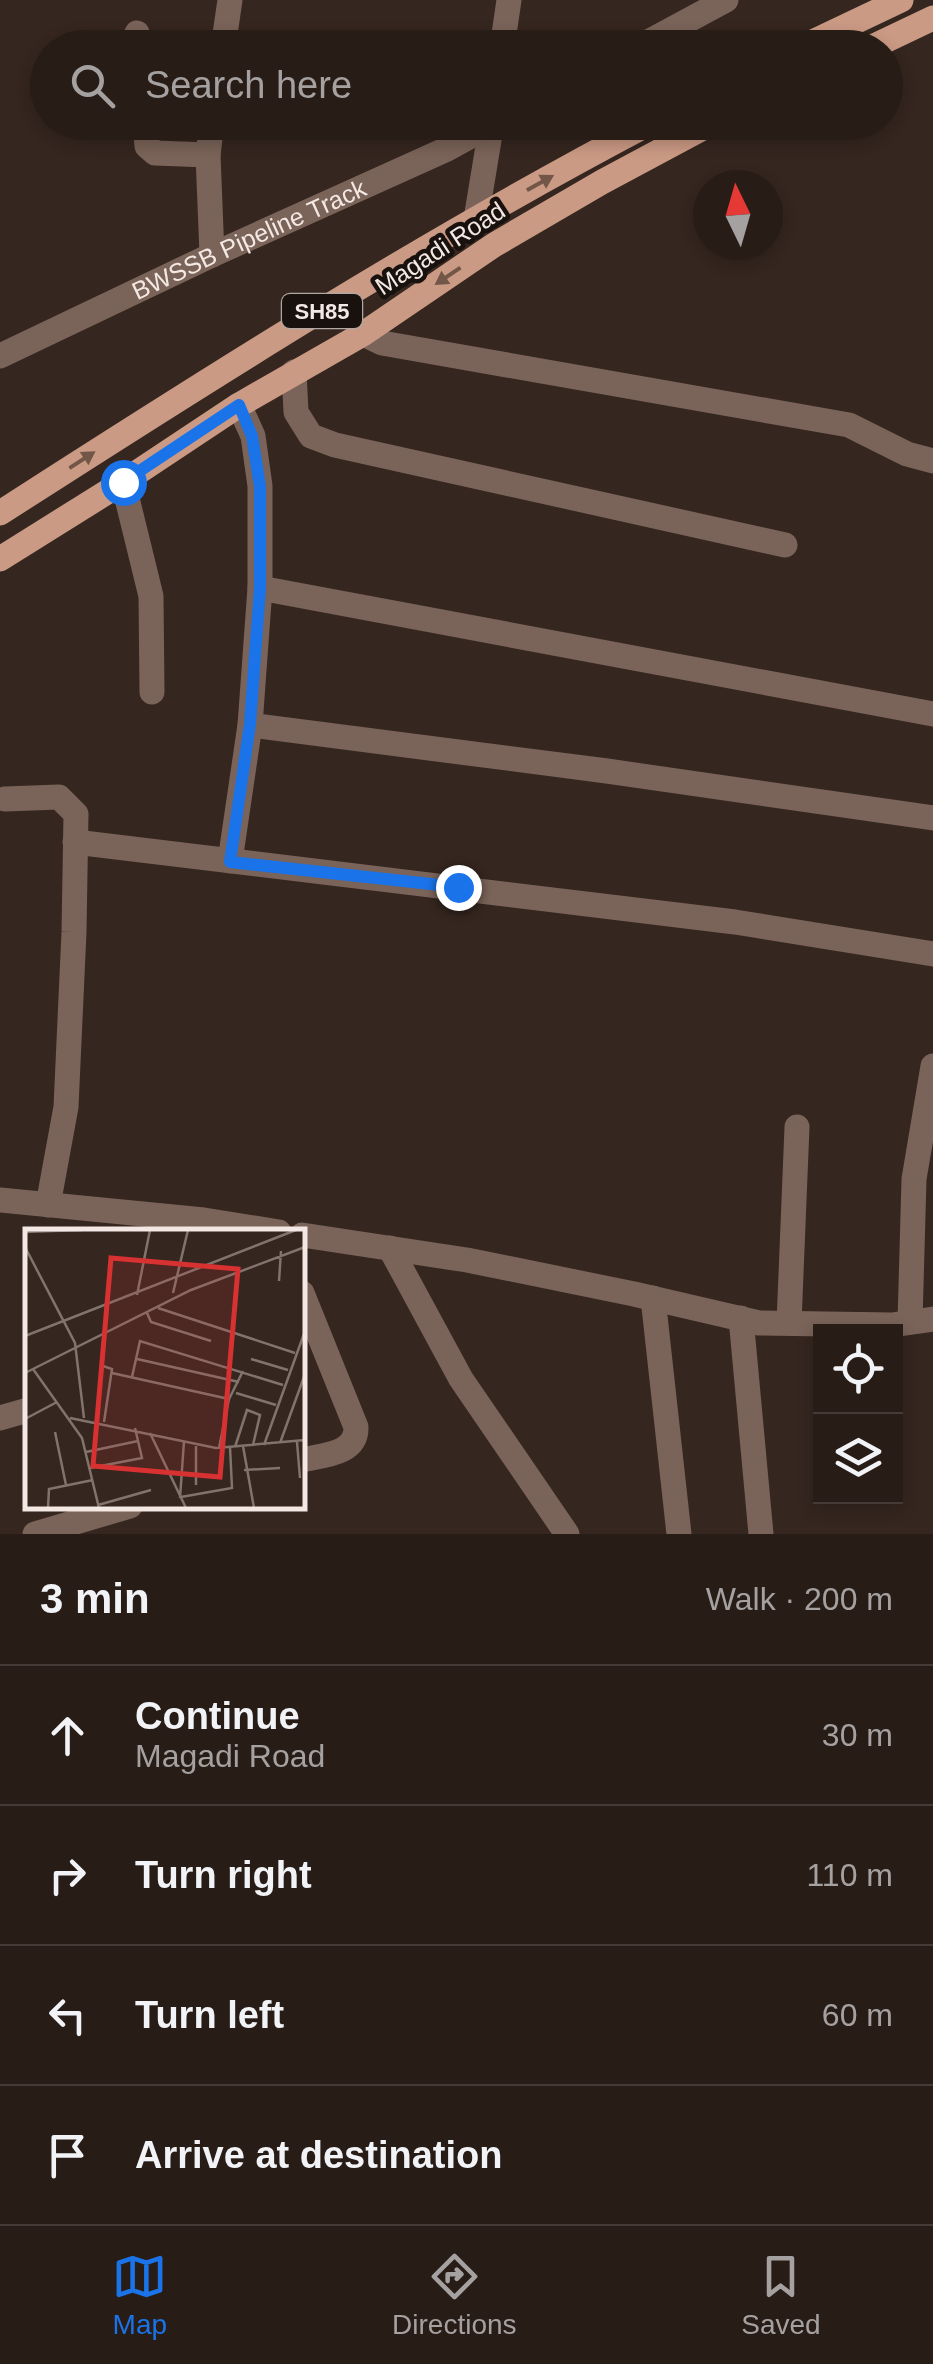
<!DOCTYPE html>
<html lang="en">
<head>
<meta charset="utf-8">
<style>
	body { margin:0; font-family:Helvetica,sans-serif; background:#302520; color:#f1f3f6 }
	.controls { position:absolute; right:30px; bottom:30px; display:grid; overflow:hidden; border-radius:0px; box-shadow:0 5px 15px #0003 }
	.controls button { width:90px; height:90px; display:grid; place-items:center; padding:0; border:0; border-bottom:2px solid #443a36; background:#281c17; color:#f1f3f6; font:50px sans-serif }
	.compass { position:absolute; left:693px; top:170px; width:90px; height:90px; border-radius:50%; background:#281c17; box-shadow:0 5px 15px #0003; rotate:355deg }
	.stop { position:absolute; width:30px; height:30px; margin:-22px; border:8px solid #1a73e8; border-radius:50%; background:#fff }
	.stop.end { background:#1a73e8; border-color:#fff; box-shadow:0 2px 10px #0008 }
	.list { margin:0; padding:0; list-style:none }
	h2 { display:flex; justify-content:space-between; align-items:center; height:130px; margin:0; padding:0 40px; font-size:42px }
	h2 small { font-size:32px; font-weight:400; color:#a5a1a1 }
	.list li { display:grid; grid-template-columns:65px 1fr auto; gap:30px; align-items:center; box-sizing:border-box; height:140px; padding:0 40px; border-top:2px solid #443a36 }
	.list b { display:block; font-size:38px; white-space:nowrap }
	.list p { margin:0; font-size:32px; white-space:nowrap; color:#a5a1a1 }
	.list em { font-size:32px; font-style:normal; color:#a5a1a1 }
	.icon { flex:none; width:55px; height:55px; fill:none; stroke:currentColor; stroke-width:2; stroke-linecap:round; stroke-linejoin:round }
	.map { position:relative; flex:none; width:933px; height:1534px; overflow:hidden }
	.search { position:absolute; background:#281c17; box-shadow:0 5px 15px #0003; left:30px; right:30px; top:30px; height:110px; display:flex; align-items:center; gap:25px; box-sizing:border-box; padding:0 35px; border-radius:55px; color:#a5a1a1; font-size:38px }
	.sheet { height:690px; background:#281c17 }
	nav { display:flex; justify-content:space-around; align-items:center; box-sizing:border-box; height:140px; border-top:2px solid #443a36; background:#281c17; font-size:28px; color:#a5a1a1 }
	nav a { display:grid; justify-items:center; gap:5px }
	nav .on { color:#1a73e8 }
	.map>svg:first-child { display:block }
</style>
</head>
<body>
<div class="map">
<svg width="933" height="1534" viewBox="0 0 933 1534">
	<rect width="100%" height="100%" fill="#35261f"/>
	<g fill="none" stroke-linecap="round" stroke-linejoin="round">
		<g stroke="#7a6358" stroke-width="25">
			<path d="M137,33l2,15"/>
			<path d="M223,48l7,-48"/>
			<path d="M502,48l7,-48"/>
			<path d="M637,48l89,-48"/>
			<path d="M145,122l2,24 8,7 53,2"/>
			<path d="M476,219l16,-97"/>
			<path d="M212,255l-4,-100 4,-33"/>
			<path d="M363,334l19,9 467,82 58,29 26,7"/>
			<path id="s1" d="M0,356l212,-101 235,-106 49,-27"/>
			<path d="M294,372l2,40 15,24 24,9 450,100"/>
			<path d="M239,405l14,31 7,50v102"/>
			<path d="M123,482l28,114 1,96"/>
			<path d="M250,725l357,46 326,47"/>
			<path d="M5,799l54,-2 17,17 -2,118 -8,175 -18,98"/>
			<path d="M75,842l660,80 198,32"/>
			<path d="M230,861l20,-136 10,-137 673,126"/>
			<path d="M0,1200l204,20 75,12"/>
			<path d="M302,1235l165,25 167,34 125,29 133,2 41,-6"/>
			<path d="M390,1248l71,131 106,155"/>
			<path d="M302,1293l54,134c1,27 -32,28 -54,33"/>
			<path d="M653,1298l26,236"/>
			<path d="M741,1318l20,216"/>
			<path d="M910,1322l4,-143 19,-113"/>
			<path d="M789,1323l8,-196"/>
			<path d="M0,1418l28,-8"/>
			<path d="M35,1534l95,-28"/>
		</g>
		<path stroke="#cb9a84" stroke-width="25" d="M800,48l101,-48
			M870,48l63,-30
			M0,513c213,-137 427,-273 652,-391
			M0,559l123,-77 116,-77 124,-71 131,-89 108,-63 112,-60"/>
	</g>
	<defs><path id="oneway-solid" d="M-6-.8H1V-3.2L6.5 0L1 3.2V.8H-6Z" transform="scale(2.5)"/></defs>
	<g fill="#725648">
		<use href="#oneway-solid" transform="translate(540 183) rotate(-29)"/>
		<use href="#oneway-solid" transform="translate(448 276) rotate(146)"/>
		<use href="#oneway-solid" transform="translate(82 460) rotate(-33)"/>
	</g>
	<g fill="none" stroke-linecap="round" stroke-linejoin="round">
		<path stroke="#1a73e8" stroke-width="12" d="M123,482l116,-77 13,31 8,50v102l-10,136 -20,138 228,25"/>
	</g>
	<g text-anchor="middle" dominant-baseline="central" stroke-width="9" stroke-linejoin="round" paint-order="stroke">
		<rect fill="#18110d" stroke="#b1a8a3" stroke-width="2.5" x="282" y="294" width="80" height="34" rx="8"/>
		<g font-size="22" font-weight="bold" fill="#f3e8e3">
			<text x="322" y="311">SH85</text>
		</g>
		<g font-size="25" fill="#f3e8e3" stroke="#18110d">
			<text stroke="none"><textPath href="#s1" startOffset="275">BWSSB Pipeline Track</textPath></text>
			<text transform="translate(440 248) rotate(-33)">Magadi Road</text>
		</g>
	</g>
	<g transform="translate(25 1229)">
		<rect width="280" height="280" fill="#35261f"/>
		<path fill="none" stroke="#81746d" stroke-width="2.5" d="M0,3l57,-2M0,18l50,96 9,75M254,52l2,-30M148,64l15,-63M112,66l13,-65M133,79l137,45M122,84l4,9 60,19M0,107l271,-106M112,130l102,23M226,130l37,11M78,137l9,3 -8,53M8,140l49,69 17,70M0,144l166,-83 114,-43M87,144l117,26 14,-28M107,148l8,-36 143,44M211,164l40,12M45,189l146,30 89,-8M0,190l32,-17M30,203l11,53M125,204l36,75M272,213l3,36M255,214l25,-69M239,216l41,-114M171,217v39M218,217l11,62M210,218l12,-37 13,5 -7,30M194,219l10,-49M61,223l52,-11M65,239l52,-10 -7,-30M219,241l36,-2M156,268l51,-9 -2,-41M155,269l4,-57M73,276l53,-15M23,279l1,-19 44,-9"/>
		<path fill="#d73231" fill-opacity="0.15" stroke="#d73231" stroke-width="5" d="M86,29l127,11 -18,208 -127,-11z"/>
		<rect width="280" height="280" fill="none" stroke="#f3e8e3" stroke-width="5"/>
	</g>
</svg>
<div class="controls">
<button><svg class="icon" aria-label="locate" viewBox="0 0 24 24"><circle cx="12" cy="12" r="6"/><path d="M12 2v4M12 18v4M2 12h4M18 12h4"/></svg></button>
<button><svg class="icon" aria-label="layers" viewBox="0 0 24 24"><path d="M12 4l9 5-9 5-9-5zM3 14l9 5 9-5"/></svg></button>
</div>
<svg class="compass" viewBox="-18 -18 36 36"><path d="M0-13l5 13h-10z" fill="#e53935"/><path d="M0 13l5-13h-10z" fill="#a5a1a1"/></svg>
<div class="stop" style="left:123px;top:482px"></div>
<div class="stop end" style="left:458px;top:887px"></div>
<div class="search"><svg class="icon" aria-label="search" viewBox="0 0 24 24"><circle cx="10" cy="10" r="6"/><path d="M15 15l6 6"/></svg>Search here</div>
</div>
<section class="sheet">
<h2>3 min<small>Walk · 200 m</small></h2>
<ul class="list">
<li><svg class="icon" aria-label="ahead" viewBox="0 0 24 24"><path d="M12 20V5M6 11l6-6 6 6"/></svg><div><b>Continue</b><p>Magadi Road</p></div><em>30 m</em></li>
<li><svg class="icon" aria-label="right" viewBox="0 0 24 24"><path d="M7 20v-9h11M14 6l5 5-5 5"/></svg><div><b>Turn right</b></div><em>110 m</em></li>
<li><svg class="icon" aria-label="left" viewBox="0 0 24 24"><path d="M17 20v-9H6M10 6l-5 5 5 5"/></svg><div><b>Turn left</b></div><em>60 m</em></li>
<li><svg class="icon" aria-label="arrive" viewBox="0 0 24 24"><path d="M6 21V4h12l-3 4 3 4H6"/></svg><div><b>Arrive at destination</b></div></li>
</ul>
</section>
<nav>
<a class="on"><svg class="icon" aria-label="map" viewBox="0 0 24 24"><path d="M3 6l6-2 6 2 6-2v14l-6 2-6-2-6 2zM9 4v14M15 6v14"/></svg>Map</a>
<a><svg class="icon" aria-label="directions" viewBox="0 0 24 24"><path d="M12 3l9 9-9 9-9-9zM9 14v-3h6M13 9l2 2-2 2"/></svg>Directions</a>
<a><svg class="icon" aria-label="saved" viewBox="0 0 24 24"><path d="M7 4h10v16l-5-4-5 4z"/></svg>Saved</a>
</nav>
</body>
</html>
